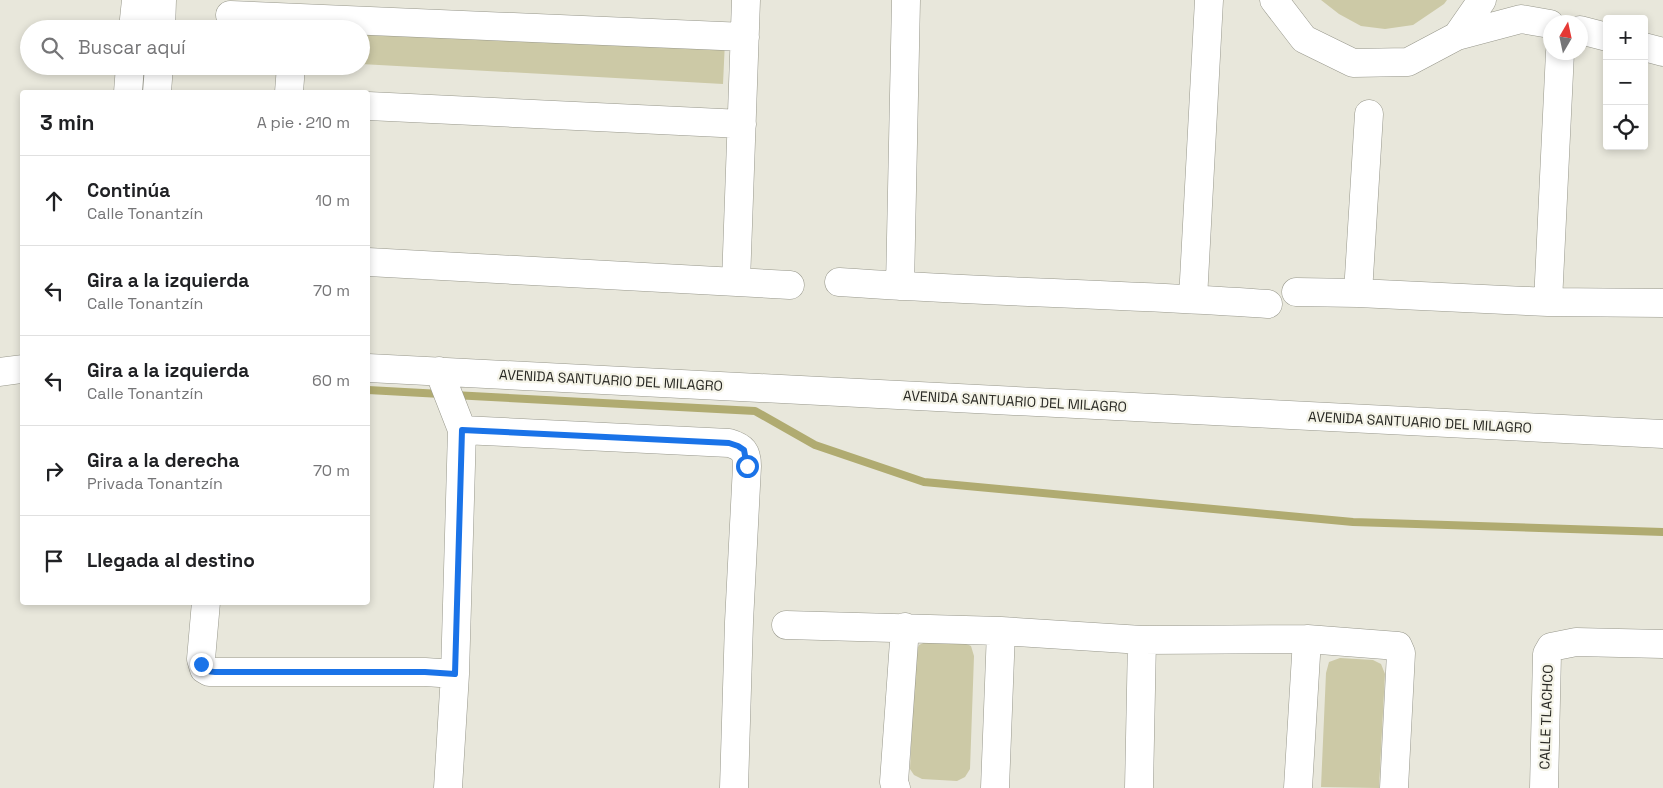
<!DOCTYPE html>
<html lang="es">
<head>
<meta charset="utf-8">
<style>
	body { margin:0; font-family:"Space Grotesk",sans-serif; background:#f6f6f6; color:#202124 }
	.controls { position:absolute; right:15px; top:15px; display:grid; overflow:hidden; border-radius:5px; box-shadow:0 2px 8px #0003 }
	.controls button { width:45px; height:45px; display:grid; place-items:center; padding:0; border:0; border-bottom:1px solid #e0e0e0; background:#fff; color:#202124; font:25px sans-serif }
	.compass { position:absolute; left:1543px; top:15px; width:45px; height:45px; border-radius:50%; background:#fff; box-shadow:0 2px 8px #0003; rotate:9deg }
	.stop { position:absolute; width:15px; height:15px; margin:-11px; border:4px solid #1a73e8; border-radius:50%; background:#fff }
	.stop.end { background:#1a73e8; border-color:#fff; box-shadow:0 1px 5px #0008 }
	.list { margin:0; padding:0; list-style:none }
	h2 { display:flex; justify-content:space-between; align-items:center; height:65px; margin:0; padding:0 20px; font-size:21px }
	h2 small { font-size:16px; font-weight:400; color:#757577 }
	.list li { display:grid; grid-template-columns:32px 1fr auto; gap:15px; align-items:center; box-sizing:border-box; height:90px; padding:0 20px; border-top:1px solid #e0e0e0 }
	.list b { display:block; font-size:19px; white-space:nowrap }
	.list p { margin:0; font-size:16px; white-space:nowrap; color:#757577 }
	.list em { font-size:16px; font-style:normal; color:#757577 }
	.icon { flex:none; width:28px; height:28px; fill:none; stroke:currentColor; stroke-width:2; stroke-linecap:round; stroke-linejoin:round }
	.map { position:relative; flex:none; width:1663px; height:788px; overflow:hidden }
	.search { position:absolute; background:#fff; box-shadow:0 2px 8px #0003; left:20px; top:20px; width:350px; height:55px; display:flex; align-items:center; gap:12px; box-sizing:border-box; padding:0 18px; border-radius:28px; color:#757577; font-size:19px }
	.panel { position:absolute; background:#fff; box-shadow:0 2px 8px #0003; left:20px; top:90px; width:350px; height:515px; border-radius:5px }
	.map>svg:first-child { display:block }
</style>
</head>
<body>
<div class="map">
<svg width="1663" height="788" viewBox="0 0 1663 788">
	<rect width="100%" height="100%" fill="#e8e7db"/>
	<path fill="#ccc9a6" d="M1321,0h126l-3,4 -31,21 -28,4 -24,-3 -22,-12z
		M361,29l364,12 -2,43 -362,-20z
		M930,640l32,2 9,4 3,10 -4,113 -5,8 -8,4 -35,-2 -8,-4 -4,-6 5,-114 4,-10z
		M1340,658l33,2 8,4 4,10 -6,114 -58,-1 5,-114 3,-11z"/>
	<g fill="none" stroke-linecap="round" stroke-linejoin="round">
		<path stroke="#b0ab71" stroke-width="8" d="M368,390l73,4
			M453,395l302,16 60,34 109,37 429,40 310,10"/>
		<defs>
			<path id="minor" d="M1274,0l30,39 49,24 55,-1 49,-26 25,-36
				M230,15l515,22
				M133,29l3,-29
				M161,29l1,-29
				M1580,30l27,7
				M1457,36l64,-17 29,5
				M1644,47l19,5
				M128,92l2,-26
				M157,92l2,-26
				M289,92l2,-26
				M368,106l374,18
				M368,262l422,23
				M736,282l10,-282
				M839,282c143,10 286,12 429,22
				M900,286l6,-286
				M1296,292l62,1 190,9 115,1
				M1358,293l11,-179
				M1193,299l16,-299
				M1548,302l12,-250
				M368,368l1295,66
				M439,371l23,59 -7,244 -7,114
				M0,372l22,-3
				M462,430l267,13c14,4 18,9 18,23l-8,156 -5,166
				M206,602l-5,57 3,10 5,3h216l30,2
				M786,625l215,6 141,9 -3,148
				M1142,640l165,-1 91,7 3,7 -7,135
				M896,788l-2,-6 11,-155
				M995,788l6,-157
				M1298,788l9,-149
				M1544,788l3,-134 4,-7 25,-5 87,2"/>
		</defs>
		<use href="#minor" stroke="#97978b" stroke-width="29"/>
		<use href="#minor" stroke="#fff" stroke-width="28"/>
	</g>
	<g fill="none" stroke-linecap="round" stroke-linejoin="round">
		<path stroke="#1a73e8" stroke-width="6" d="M201,664c4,6 7,8 14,8h210l30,2 7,-244 267,13 9,3 6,4 3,16"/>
	</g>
	<g text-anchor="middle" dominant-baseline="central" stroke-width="4.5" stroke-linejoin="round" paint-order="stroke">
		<g font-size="14" fill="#2a2a25" stroke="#f5f4e8">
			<text transform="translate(611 380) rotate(3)">AVENIDA SANTUARIO DEL MILAGRO</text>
			<text transform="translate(1015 401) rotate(3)">AVENIDA SANTUARIO DEL MILAGRO</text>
			<text transform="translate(1420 422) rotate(3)">AVENIDA SANTUARIO DEL MILAGRO</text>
			<text transform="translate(1546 717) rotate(-88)">CALLE TLACHCO</text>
		</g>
	</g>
</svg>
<div class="controls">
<button>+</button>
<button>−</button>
<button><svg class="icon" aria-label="locate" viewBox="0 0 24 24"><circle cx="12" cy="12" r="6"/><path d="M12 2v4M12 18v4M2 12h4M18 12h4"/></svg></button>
</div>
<svg class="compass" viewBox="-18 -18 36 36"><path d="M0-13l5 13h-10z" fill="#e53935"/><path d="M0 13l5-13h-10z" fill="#757577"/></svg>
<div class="stop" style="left:747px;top:466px"></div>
<div class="stop end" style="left:201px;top:664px"></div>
<div class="search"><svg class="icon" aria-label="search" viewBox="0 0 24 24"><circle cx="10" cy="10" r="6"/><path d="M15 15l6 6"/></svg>Buscar aquí</div>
<section class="panel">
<h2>3 min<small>A pie · 210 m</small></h2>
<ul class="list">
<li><svg class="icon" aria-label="ahead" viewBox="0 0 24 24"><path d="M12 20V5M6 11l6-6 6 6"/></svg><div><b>Continúa</b><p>Calle Tonantzín</p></div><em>10 m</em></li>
<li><svg class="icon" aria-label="left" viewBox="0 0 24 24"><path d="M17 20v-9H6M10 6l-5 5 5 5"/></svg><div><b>Gira a la izquierda</b><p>Calle Tonantzín</p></div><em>70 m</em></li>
<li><svg class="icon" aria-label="left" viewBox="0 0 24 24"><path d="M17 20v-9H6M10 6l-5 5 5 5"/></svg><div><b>Gira a la izquierda</b><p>Calle Tonantzín</p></div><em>60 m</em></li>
<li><svg class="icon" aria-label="right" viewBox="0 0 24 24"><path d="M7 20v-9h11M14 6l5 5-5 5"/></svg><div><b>Gira a la derecha</b><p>Privada Tonantzín</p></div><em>70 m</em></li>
<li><svg class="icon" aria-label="arrive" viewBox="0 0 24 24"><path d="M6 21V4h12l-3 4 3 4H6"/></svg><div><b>Llegada al destino</b></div></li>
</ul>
</section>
</div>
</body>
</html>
